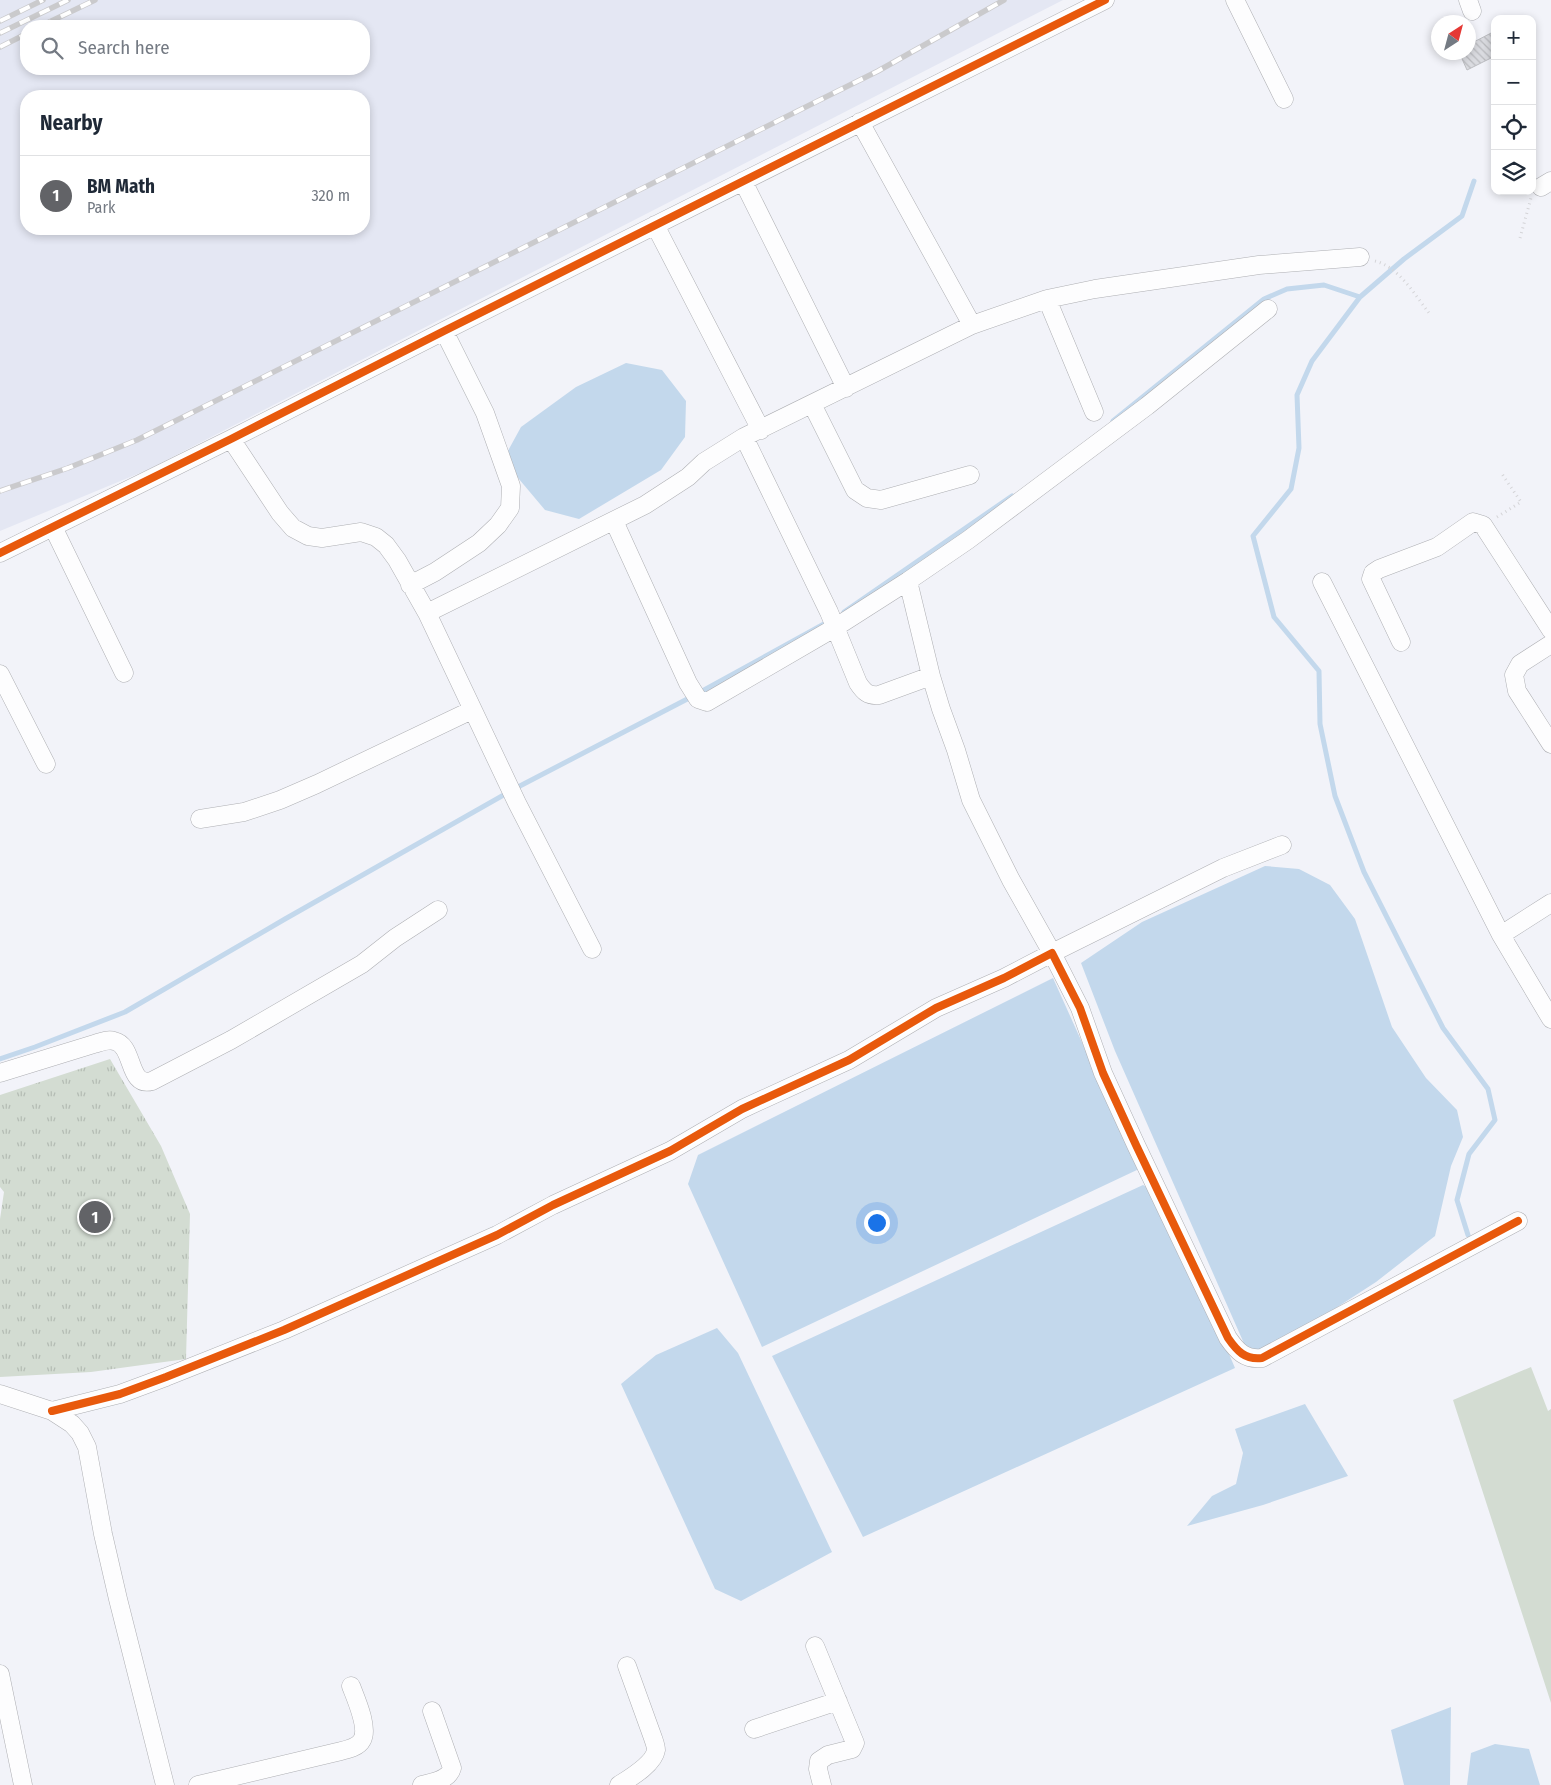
<!DOCTYPE html>
<html lang="en">
<head>
<meta charset="utf-8">
<style>
	body { margin:0; font-family:"Fira Sans Condensed",sans-serif; background:#f6f6f7; color:#1f2937 }
	.controls { position:absolute; right:15px; top:15px; display:grid; overflow:hidden; border-radius:10px; box-shadow:0 2px 8px #0003 }
	.controls button { width:45px; height:45px; display:grid; place-items:center; padding:0; border:0; border-bottom:1px solid #e0e1e3; background:#fff; color:#1f2937; font:25px sans-serif }
	.compass { position:absolute; left:1431px; top:15px; width:45px; height:45px; border-radius:50%; background:#fff; box-shadow:0 2px 8px #0003; rotate:36deg }
	.you { position:absolute; left:876px; top:1222px; width:18px; height:18px; margin:-12px; border:4px solid #fff; border-radius:50%; background:#1a73e8; box-shadow:0 0 0 8px #1a73e833 }
	.badge { display:grid; place-items:center; width:32px; height:32px; border-radius:50%; background:#626367; color:#fff; font-size:16px; font-weight:700 }
	.pin { position:absolute; translate:-50% -50%; border:2px solid #fff; box-shadow:0 1px 5px #0006 }
	.list { margin:0; padding:0; list-style:none }
	h2 { display:flex; justify-content:space-between; align-items:center; height:65px; margin:0; padding:0 20px; font-size:21px }
	h2 small { font-size:16px; font-weight:400; color:#747a83 }
	.list li { display:grid; grid-template-columns:32px 1fr auto; gap:15px; align-items:center; box-sizing:border-box; height:80px; padding:0 20px; border-top:1px solid #e0e1e3 }
	.list b { display:block; font-size:19px; white-space:nowrap }
	.list p { margin:0; font-size:16px; white-space:nowrap; color:#747a83 }
	.list em { font-size:16px; font-style:normal; color:#747a83 }
	.icon { flex:none; width:28px; height:28px; fill:none; stroke:currentColor; stroke-width:2; stroke-linecap:round; stroke-linejoin:round }
	.map { position:relative; flex:none; width:1551px; height:1785px; overflow:hidden }
	.search { position:absolute; background:#fff; box-shadow:0 2px 8px #0003; left:20px; top:20px; width:350px; height:55px; display:flex; align-items:center; gap:12px; box-sizing:border-box; padding:0 18px; border-radius:20px; color:#747a83; font-size:19px }
	.panel { position:absolute; background:#fff; box-shadow:0 2px 8px #0003; left:20px; top:90px; width:350px; height:145px; border-radius:20px }
	.map>svg:first-child { display:block }
</style>
</head>
<body>
<div class="map">
<svg width="1551" height="1785" viewBox="0 0 1551 1785">
	<defs>
		<pattern id="park-tufts" width="24" height="20" patternUnits="userSpaceOnUse" patternTransform="scale(1.25)"><rect width="24" height="20" fill="#d3dcd2"/><path d="M3 7l-1-3M5 7V3M7 7l1-3M15 17l-1-3M17 17v-4M19 17l1-3" fill="none" stroke="#b4bcb4"/></pattern>
		<pattern id="building-back-hatch" width="6" height="6" patternUnits="userSpaceOnUse" patternTransform="scale(1.25)"><rect width="6" height="6" fill="#dadbe0"/><path d="M-1 5l2 2M0 0l6 6M5-1l2 2" fill="none" stroke="#babbbf"/></pattern>
	</defs>
	<rect width="100%" height="100%" fill="#f2f3f9"/>
	<path fill="#e4e7f3" fill-rule="evenodd" d="M0,0h1063l-916,470 -147,61zM26,26h338v43h-338zM26,96h338v133h-338z"/>
	<path fill="#d3dcd2" d="M1531,1367l17,44 3,-2v294l-98,-303z"/>
	<path fill="url(#park-tufts)" d="M110,1059l51,87 29,68 -4,145 -95,13 -91,5v-158l4,-27 -4,-5v-92z"/>
	<path fill="#c3d8ec" d="M626,363l36,7 24,31 -1,36 -24,33 -82,49 -34,-9 -42,-50 18,-33 55,-40z
		M1265,866l34,3 31,16 25,34 37,108 34,51 31,32 6,27 -12,29 -16,70 -59,46 -108,70 -22,-4 -131,-297 -34,-88 61,-41z
		M1053,978l86,191 -377,178 -74,-163 10,-29z
		M1143,1185l18,10 74,173 -372,169 -91,-181z
		M717,1328l21,25 94,199 -91,49 -26,-12 -94,-205 35,-29z
		M1305,1404l43,72 -85,29 -76,21 25,-30 24,-12 7,-31 -8,-24z
		M1451,1707l-1,78h-46l-13,-55z
		M1495,1744l34,5 11,36h-73l4,-32z"/>
	<g fill="none" stroke-linecap="round" stroke-linejoin="round">
		<path stroke="#c3d8ec" stroke-width="5" d="M1113,421l151,-122 23,-10 37,-4 36,12
			M844,612l168,-116
			M0,1059l35,-12 90,-35 160,-93 231,-131 179,-93 129,-71
			M1468,1235l-11,-35 12,-46 26,-34 -7,-31 -45,-61 -79,-156 -29,-76 -15,-72 -1,-53 -45,-54 -21,-81 38,-47 8,-41 -2,-53 15,-34 48,-64 44,-38 58,-43 12,-35"/>
	</g>
	<path fill="url(#building-back-hatch)" stroke="#bdbec2" d="M1495,31v25l-28,14 -8,-18h9v-7z"/>
	<g fill="none" stroke-linecap="round" stroke-linejoin="round">
		<defs>
			<path id="minor" d="M1235,0l49,99
				M1468,0l4,11
				M860,122l112,203
				M743,181l103,207
				M1541,187l10,-6
				M655,225l106,205
				M1047,299l47,113
				M812,404l43,86 12,8 14,2 89,-25
				M744,437l85,175 29,71c6,9 10,13 21,12l52,-19
				M231,439l49,74 13,15 15,8 14,2 39,-6 15,5 10,8 11,15 30,53 90,190 75,146
				M614,521l74,162 10,16 9,3 129,-75 72,-46 60,-41 179,-134 121,-97
				M53,527l71,146
				M0,553l231,-114 213,-108 661,-331
				M908,581l23,95 10,33 15,41 15,50 40,80 41,73 171,-85 59,-23
				M1322,582l179,353 50,84
				M410,585l25,-13 44,-29 19,-18 12,-17 1,-22 -26,-73 -41,-82
				M427,613l218,-108 43,-28 16,-15 40,-25 228,-112 75,-26 48,-10 164,-24 101,-8
				M1401,642l-30,-63 2,-6 6,-4 58,-22 36,-25 10,3 68,105
				M1551,644l-31,20 -6,11 3,16 34,53
				M0,674l46,90
				M200,819l44,-7 36,-12 37,-16 155,-74
				M1501,935l50,-32
				M0,1073l94,-29c7,-2 14,-5 20,-3 21,4 13,47 38,40l79,-41 131,-76 33,-26 43,-28
				M0,1394l52,17 20,13 8,9 7,14 16,87 15,65 47,186
				M52,1411l68,-17 46,-17 118,-47 213,-95 56,-30 117,-54 72,-42 107,-49 87,-52 68,-30 48,-25 28,55 23,65 33,72 92,193c9,13 17,22 34,20l256,-137
				M815,1646l40,97 -3,6 -24,6 -9,6 -1,8 4,16
				M0,1674l23,111
				M754,1729l84,-28
				M198,1785l139,-33c8,-2 21,-4 25,-12 7,-12 -6,-41 -11,-54
				M422,1785c11,-3 27,-5 30,-17l-20,-57
				M619,1785c11,-7 35,-21 37,-35 0,-4 -2,-9 -3,-12l-26,-72"/>
		</defs>
		<use href="#minor" stroke="#aeafb3" stroke-width="19"/>
		<path stroke="#d4d4d7" stroke-width="3" stroke-dasharray="1 4" stroke-linecap="butt" d="M1520,238l11,-40
			M1375,261c24,6 40,34 54,52
			M1497,517l24,-15 -19,-28"/>
		<use href="#minor" stroke="#fdfdfe" stroke-width="18"/>
		<defs>
			<path id="rail" d="M0,21l43,-21
				M41,26l54,-26
				M0,33l68,-33
				M0,47l26,-13
				M0,491l68,-23 69,-28 741,-369 126,-71"/>
		</defs>
		<use href="#rail" stroke="#cacacc" stroke-width="5.5"/>
		<use href="#rail" stroke="#fff" stroke-width="4" stroke-dasharray="11" stroke-linecap="butt"/>
		<defs>
			<path id="cycleway" d="M0,553l231,-114 213,-108 661,-331
				M52,1411l68,-17 46,-17 118,-47 213,-95 56,-30 117,-54 72,-42 107,-49 87,-52 68,-30 48,-25 28,55 23,65 33,72 92,193c9,13 17,22 34,20l256,-137"/>
		</defs>
		<use href="#cycleway" stroke="#fff" stroke-width="11"/>
		<use href="#cycleway" stroke="#e8590c" stroke-width="8"/>
	</g>
</svg>
<div class="controls">
<button>+</button>
<button>−</button>
<button><svg class="icon" aria-label="locate" viewBox="0 0 24 24"><circle cx="12" cy="12" r="6"/><path d="M12 2v4M12 18v4M2 12h4M18 12h4"/></svg></button>
<button><svg class="icon" aria-label="layers" viewBox="0 0 24 24"><path d="M12 4l9 5-9 5-9-5zM3 14l9 5 9-5"/></svg></button>
</div>
<svg class="compass" viewBox="-18 -18 36 36"><path d="M0-13l5 13h-10z" fill="#e53935"/><path d="M0 13l5-13h-10z" fill="#747a83"/></svg>
<div class="you"></div>
<div class="pin badge" style="left:95px;top:1217px">1</div>
<div class="search"><svg class="icon" aria-label="search" viewBox="0 0 24 24"><circle cx="10" cy="10" r="6"/><path d="M15 15l6 6"/></svg>Search here</div>
<section class="panel">
<h2>Nearby<small></small></h2>
<ul class="list">
<li><span class="badge">1</span><div><b>BM Math</b><p>Park</p></div><em>320 m</em></li>
</ul>
</section>
</div>
</body>
</html>
